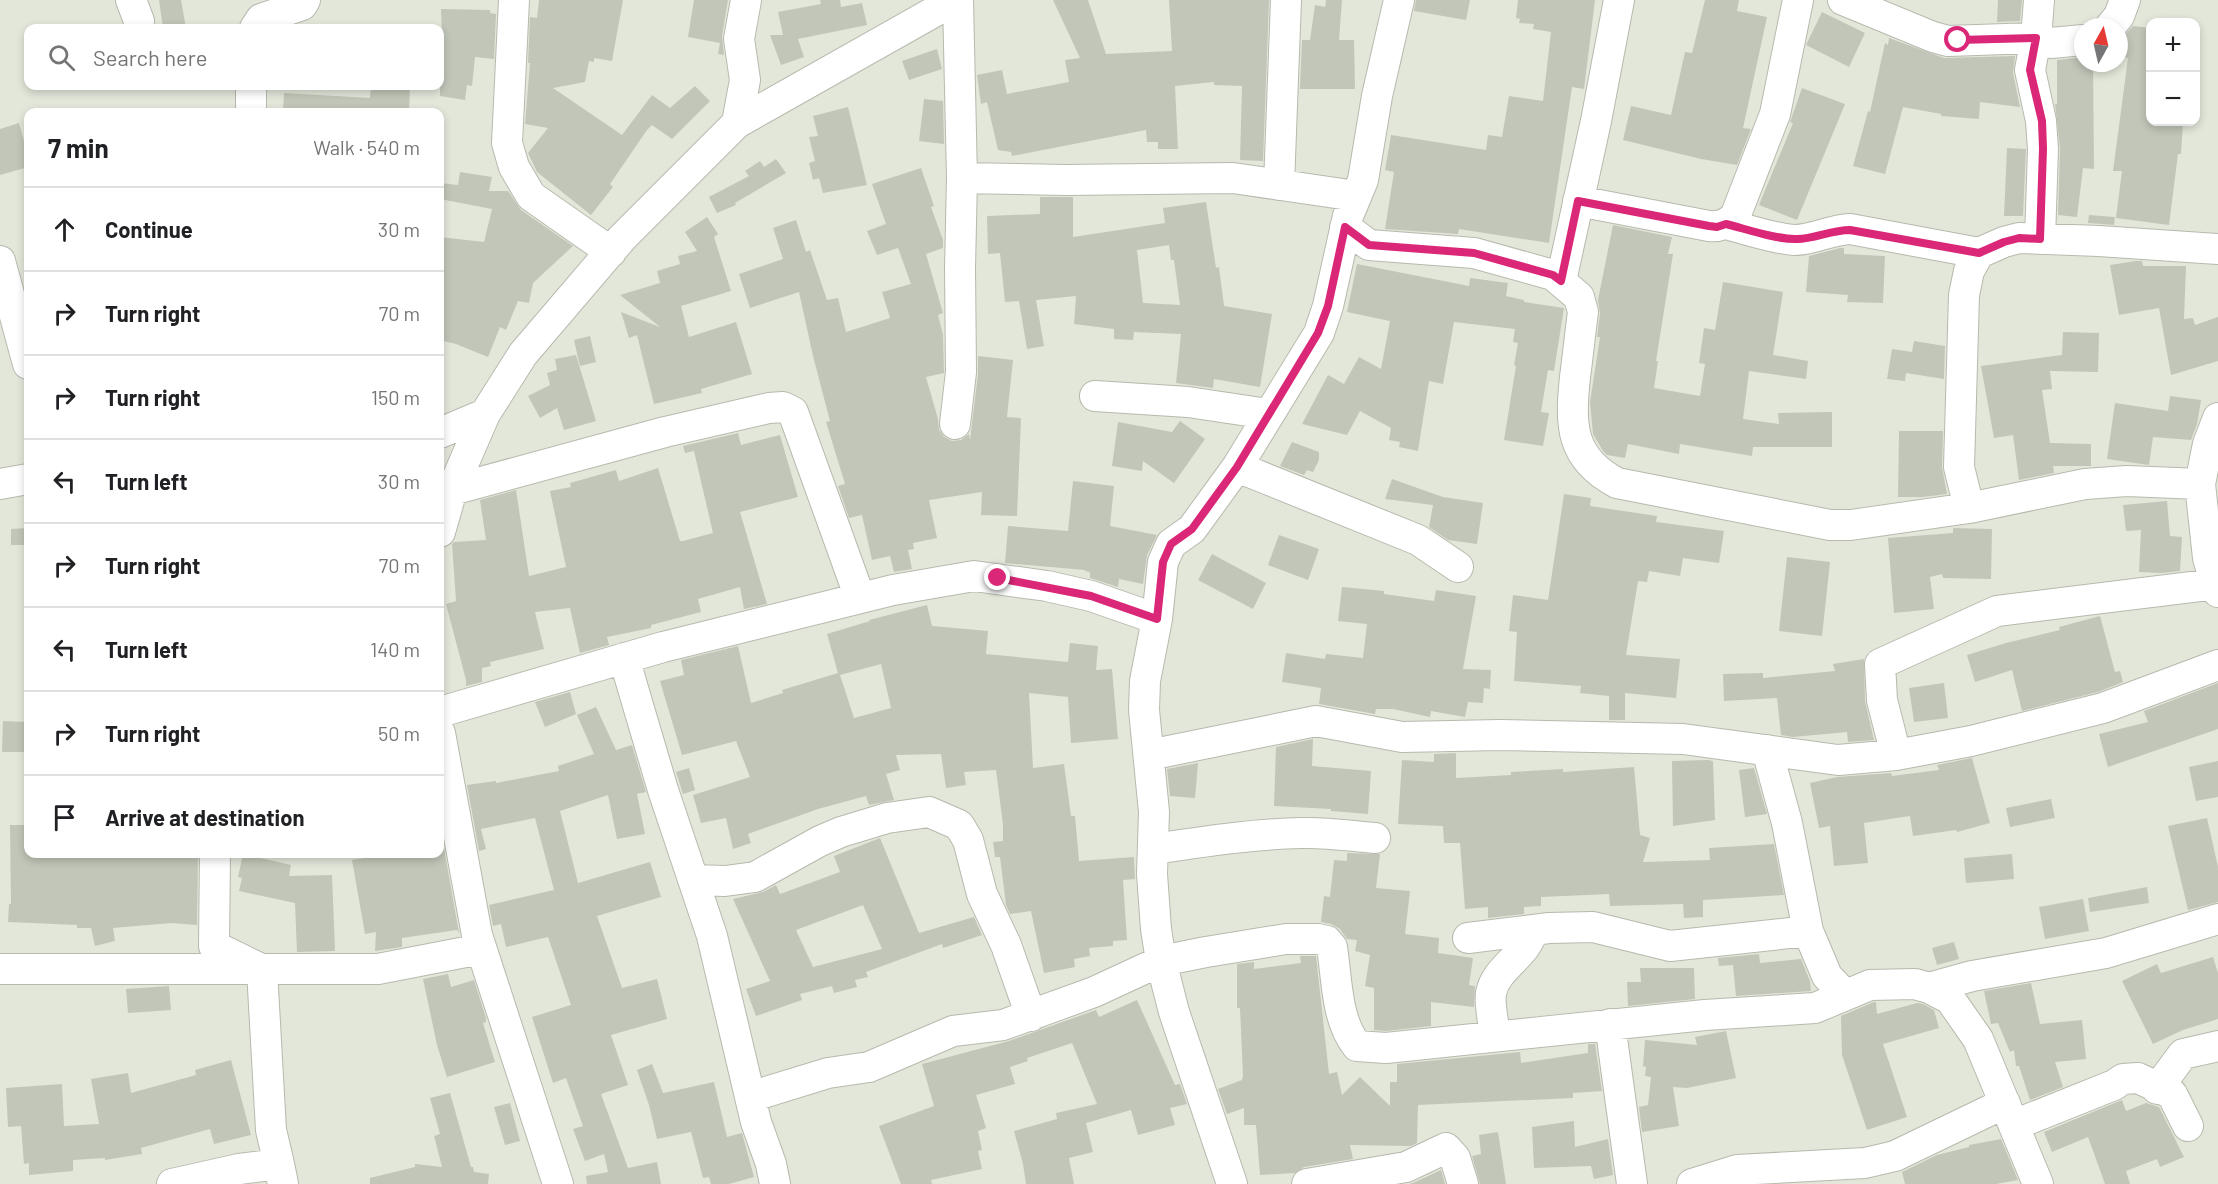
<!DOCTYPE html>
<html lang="en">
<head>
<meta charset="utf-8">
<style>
	body { margin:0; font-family:Barlow,sans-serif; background:#f6f6f6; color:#202124 }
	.controls { position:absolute; right:18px; top:18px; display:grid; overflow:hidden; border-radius:12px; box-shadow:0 3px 9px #0003 }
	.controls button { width:54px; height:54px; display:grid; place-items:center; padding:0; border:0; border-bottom:2px solid #e0e0e0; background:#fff; color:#202124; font:30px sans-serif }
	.compass { position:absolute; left:2074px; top:18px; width:54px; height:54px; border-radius:50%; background:#fff; box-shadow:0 3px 9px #0003; rotate:8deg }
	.stop { position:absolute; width:18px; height:18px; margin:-14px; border:4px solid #db2777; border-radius:50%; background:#fff }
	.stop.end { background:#db2777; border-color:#fff; box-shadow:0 2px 6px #0008 }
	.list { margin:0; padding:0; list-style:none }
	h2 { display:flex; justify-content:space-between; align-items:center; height:78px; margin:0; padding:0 24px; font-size:26px }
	h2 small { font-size:20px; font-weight:400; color:#757577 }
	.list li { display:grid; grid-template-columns:39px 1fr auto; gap:18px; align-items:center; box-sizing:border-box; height:84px; padding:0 24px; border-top:2px solid #e0e0e0 }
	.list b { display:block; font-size:22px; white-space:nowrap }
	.list em { font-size:20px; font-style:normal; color:#757577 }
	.icon { flex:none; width:33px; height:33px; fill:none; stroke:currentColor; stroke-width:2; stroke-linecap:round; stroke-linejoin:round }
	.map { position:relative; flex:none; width:2218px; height:1184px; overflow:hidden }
	.search { position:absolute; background:#fff; box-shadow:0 3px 9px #0003; left:24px; top:24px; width:420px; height:66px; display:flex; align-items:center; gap:15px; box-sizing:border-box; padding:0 21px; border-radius:12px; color:#757577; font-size:22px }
	.panel { position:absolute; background:#fff; box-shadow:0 3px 9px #0003; left:24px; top:108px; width:420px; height:750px; border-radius:12px }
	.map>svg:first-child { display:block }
</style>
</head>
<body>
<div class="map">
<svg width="2218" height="1184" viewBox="0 0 2218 1184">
	<rect width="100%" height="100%" fill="#e3e7da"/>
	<path fill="#c1c6b9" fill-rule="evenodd" d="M159,0h22l5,28h-23z
		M539,0h84l-11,61 -18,-3v4l-5,-1 -4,21 -32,6 69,47 30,-40 18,13 25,-22 15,15 -38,38 -20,-14 -5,5 -37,54 3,3 -22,28 -54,-43 -9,-19 20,-25 -23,-4 5,-61h-2l2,-46 7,1z
		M694,0h34l-6,36 2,19 -6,-1 2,-11 -32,-6z
		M820,0h20l1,7 21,-4 5,22 -69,14 6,18 -23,8 -11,-30h13l-5,-23 43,-8z
		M1053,0h35l18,54 66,-3 -3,-51h100l-6,161 -23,-1 2,-74 -28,-1v-3l-39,4 3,63h-20v-7h-11l-1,-12 -134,26 -1,-4 -13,-2 -11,-48 -6,2 -4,-29 25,-5 5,24 62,-12 -4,-22 15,-2z
		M1326,0h16l-3,40h15l1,49h-55l2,-49h8l5,-35 10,2z
		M1416,0h54l-4,20 -52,-9z
		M1518,0h77l-11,89 -12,-2 -23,156 -90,-14 -1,5 -73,-5 9,-57 -9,-2 6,-35 95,15 2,-15 14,2 7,-41 34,5 8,-69 -18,-3 1,-5 -15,-1 1,-4 -4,-1z
		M1705,0h34l-2,11 30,6 -24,111 8,1 -14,36 -36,-6 -78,-19 8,-34 40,9 14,-63 7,1z
		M1998,0h24l-2,21 -23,1z
		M441,9l49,1v3l6,1 -2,45 -19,-2 -3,29 -5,-1 -2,15 -25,-4v-33h3z
		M1822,12l43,21 -16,34 -43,-22z
		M2133,26l18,2v94h32l-2,32h-3l-9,71 -53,-7 6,-47h-9l15,-113 -9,-2v-15z
		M1889,38l55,20 71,-2 -2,17 7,34 -40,-5 -1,17 -38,-3v-2l-38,-7 -18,67 -32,-8 15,-55 2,1 15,-69 3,2z
		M937,49l5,20 -33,11 -7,-19z
		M2083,57v6h10l1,106 -11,-1 -6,49 -19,-2 2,-67 -5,-44h2v-44z
		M371,86h39l-1,26h-126l1,-19 86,5z
		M1802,88l43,16 -48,116 -38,-15 34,-82 -3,-1z
		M924,99l19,2 1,43 -25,-3z
		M848,107l19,78 -44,8 -4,-15 -6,2 -4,-17 6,-2 -6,-24 9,-1 -5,-20z
		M19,123l9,33v11l-28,8v-46z
		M2007,148l19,1 -3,67h-19z
		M776,159l10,14 -51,30 1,2 -19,8 -8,-16 40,-21 -4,-5 15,-10 4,6z
		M921,168l13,38 -3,1 12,33v8l-17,6 17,59 -5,2 5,20 1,38 -18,4 12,42 1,11 5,7 8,4 9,-1 8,-6 1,6 8,-66v-18l35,4 -6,57 14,1 -4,98 -36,-1 1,-23 -53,8 8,38 -24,5 1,6 -6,1 4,19 -18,3 -4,-16 -18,4 -10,-45 -13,3 -11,-32 7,-2 -19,-62 4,-1 -17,-65 -14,-64 -49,16 -11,-34 44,-15 -10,-31 23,-8 10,32 4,-2 17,50 11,-2 8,34 44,-14 -8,-26 29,-8 -13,-36 -21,7 -10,-24 19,-7 -14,-40z
		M460,172l32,5 -3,14h19l13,19 52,36 -40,37 -4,20 -11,-2 -12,29 -6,-3 -12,30 -32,-13 -16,-4 3,-66 -3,-1v-36l44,5 8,-33 -52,-10v-16l18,2z
		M1040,197h33v40l92,-14 -2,-15 43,-6 10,66 3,-1 5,39 48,8 -12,73 -46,-8 -1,9 -37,-5 5,-49 -47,-2 -1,8 -19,-1v-10l-40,-5 2,-28 -40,4 8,46 -17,3 -8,-48 -14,1 -5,-49 -12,1 -1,-38 53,-2zM1169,245l2,15h3l6,45 -37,-2 -6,-53z
		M2089,215l26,2 -1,8 -26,-2z
		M707,217l11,17 -4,3 17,54 -50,15 8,31 47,-15 16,52 -51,15 1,4 -48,11 -17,-69 -8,3 -8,-26 39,15 -40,-32 40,-12 -3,-12 23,-7 -2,-8 19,-5 -12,-19z
		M1613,225l59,12 -4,17h5l-17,107h2l-4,27 46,8 5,-32 -6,-1 5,-35 11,2 8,-48 60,10 -10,63 35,6 -2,18 -57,-8 -6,48 36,5 -1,-11 54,-1v35h-79l-1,9 -72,-12 -1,10 -51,-10 -3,14 -18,-3 -4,-4 -10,-17 -3,-32 10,-65h-3l3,-23 -2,-14z
		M1840,248h4v6l41,2 -2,47 -36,-1 1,-7 -42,-3 3,-36z
		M2136,261h6l1,5h43l-2,53 9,-1 2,7 23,-8v44l-47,14 -12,-67 -40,7 -9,-50z
		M1357,264l112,22 1,-8 38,5 -2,13 18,4v2l40,6 -10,63 -6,-1 -7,42 8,1 -6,33 -39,-6 12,-74 -2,-1 4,-22 -5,-1 2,-13 -61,-7 -11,62 -14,-3 -11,70 -19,-4 1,-5 -11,-2 2,-12 -31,-17 -13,24 -45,-11 26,-49 16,9 15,-27 22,12 9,-48 -43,-9z
		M2063,332l36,1 -1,39 -48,-1 2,18 -10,1 8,53 41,1v22h-38l1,7 -35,7 -6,-45 -19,3 -13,-72 81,-11z
		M590,336l6,26 -16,4 -6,-26z
		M1914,341l31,5 -1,33 -38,-6 -1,8 -18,-2 5,-30 20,3z
		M576,355l20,66 -32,9 -7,-22 -17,10 -12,-22 22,-11 -3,-12 10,-3 -2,-11z
		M2170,396l31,4 -4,24 -6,16 -38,-3 -4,28 -42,-6 8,-56 53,8z
		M1180,421l25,18 -31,44 -31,-22 -1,10 -30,-5 6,-44 54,10z
		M1899,431h44l-1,36 5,27 -24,3h-25z
		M738,433l3,12 39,-10 18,62 -58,15 27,92 -23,5 -4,-22 -42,12 3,13 -50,13v3l-44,9 2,8 -29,8 -10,-45 -35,4 9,37 -54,13 1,4 -9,2v14l-16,4v-6l-20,-76 10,-3 -4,-57 2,-2 32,-2 -6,-40 36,-10 13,86 37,-9 -16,-76 21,-4 -1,-4 46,-13 3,11 39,-13 22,73h3l30,-8 -19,-82 -9,2 -2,-7z
		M1292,442l27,10v8l-6,12 -6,-2 -3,5 -24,-9z
		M1392,479l51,18 40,6 -6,41 -29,-4 -19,-13 4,-22 -48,-6z
		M1073,481l41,5 -4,40 47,9 -10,20 -4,29 -24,-5 -1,8 -28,-9v-6l-5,-1v-1l-80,-7 3,-37 60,5z
		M1564,494l27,4 -1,8 67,10 -1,6 68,9 -5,32 -36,-5 -3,18 -31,-5 -2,11 -9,-1 -12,74 54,4 -4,39 -51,-5v27h-16v-24l-29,-3 1,-7 -67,-5 3,-49 -8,-1 4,-36 35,5z
		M2167,501l3,35 12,1 -2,34 -18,2 -23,-1 2,-42 -15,1 -3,-26z
		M28,528v17h-17v-16z
		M1953,528l39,1 -1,50 -48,-1 -1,-4 -12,3 4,32 -40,4 -6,-75 65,-5z
		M1279,535l40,14 -11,31 -40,-15z
		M1212,554l54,29 -13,26 -55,-29z
		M1787,557l43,5 -8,74 -43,-5z
		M1342,587l42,4v3l50,7 2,-11 40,6 -13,73 28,1 -1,19 -6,-1 -1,15 -15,-1 -3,15 -34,-6 -1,6 -37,-8h-17l-1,5 -56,-10 2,-16 -39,-6 4,-29 39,6 1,-5 37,4 4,-34 -29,-3z
		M927,605l5,21 56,5 -2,23 82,8 2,-19 28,3 -2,24 16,-1 6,70 -47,4 -3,-46 -39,-4 4,75 31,-4 7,52h4l4,45 55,-4 1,22 -12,1 4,60 -14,1v5l-24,2 1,8 -16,3 1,8 -31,6 -13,-62 -21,3 -4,-9 -6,-48h-5l-2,-15 10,-1v-16l-7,-55 -32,2 2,13 -20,3 -5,-34 -45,1 4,15 -14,4 8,26 -25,5 -3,-9 -48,13 -70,25 3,9 -18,6 -7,-31 -25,5 -8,-28 57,-18 -14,-36 -54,14 -22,-74 24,-6 -3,-15 57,-14 13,57 32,-10 -1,-3 56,-17 -11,-39 43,-13 -1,-1zM881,664l10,44 -37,10 -14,-43z
		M2100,616l15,56 5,-1 3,11 -25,10 -76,19 -10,-41 -37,12 -8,-27 39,-12 54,-13 -1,-3z
		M1864,659l1,42 9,39 -26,2 -1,-10 -54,5 -12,-2 -4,-37 -53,3 -1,-27 40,-1v5l72,-7 -2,-7z
		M1944,683l4,35 -34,4 -5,-34z
		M2218,683v46l-110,38 -9,-33 49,-12 -4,-11z
		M570,692l6,22 -31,13 -10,-25z
		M596,707l20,43 16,-5 14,47 -9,2 8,40 -28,5 -9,-44 -48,16 18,72 72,-21 11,35 -64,19 25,72 35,-9 10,40 -56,16 17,50 -27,9 27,74 29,-6 4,22h-74l-1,-8 22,-4 -4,-18 -19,7 -12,-32 10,-3 -17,-48 -13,5 -21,-66 39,-12 -23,-68 -42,10 -5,-23 -8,2 -4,-21 65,-15 -19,-72 -54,11 5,20 -7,2 -12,-66 29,-4v2l63,-12 -1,-5 36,-12 -17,-39z
		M3,721l25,1v30h-26z
		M1313,739l-1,27 59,5 -3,43 -37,-3v-2l-57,-3 2,-59z
		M1456,753v25l55,-3v-3l52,-3v3l71,-5 6,68 10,3 -7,24 67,-2 -1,-12 65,-4 10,51 -81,5v17l-19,1 -1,-14 -73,2 -1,-12 -68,3v9l-17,1v7l-36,4v-11l-23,2 -5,-66h-16l-1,-17 -45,-2 4,-64 32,2v-8z
		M1972,758l18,65 -33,9 -1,-2 -43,6 -3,-20 -46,7 4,40 -34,3 -4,-40 -11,2 -9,-45 27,-6 54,-4 1,3 47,-6 -2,-5z
		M1708,760l5,1 2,59 -42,6 -1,-65z
		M2218,761v36l-22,4 -7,-34z
		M1198,763l-3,35 -25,-2 -3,-27z
		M689,768l6,22 -12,4 -7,-22z
		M1754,768l13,46 -22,3 -6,-47z
		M2051,799l4,19 -45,9 -4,-19z
		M2207,818l11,49v35l-30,8 -20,-84z
		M10,825h18v29h170l-1,71 -26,-2 -58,5 2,13 -20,5 -4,-18h-14v-3l-69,-3 1,-18h2z
		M440,826l19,107 -2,-3 -55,8v9l-27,4 1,-19 -11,2 -13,-74 37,-6h51z
		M880,838l39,95 55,-16 8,18 -39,13 -1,-4 -76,28 2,5 -13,3 2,7 -23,6 -2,-7 -32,8 2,6 -46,16 -10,-27 24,-8 -37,-82 30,-7 13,-7 4,9 60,-22 -6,-16zM863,905l19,44 -69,18 -17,-37z
		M1347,853l33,1 -4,34 34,3 -5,43 34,4 -1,15 35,5 -4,27 6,1 -1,21 -43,-5v24l-45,5 -12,-1v-42l-9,-2 5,-31 -15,-4 2,-11 -10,-1 -7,-10 -9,-5 -10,-2 3,-26 6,1 4,-37 13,1z
		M243,854l48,11 -2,11 43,-1 3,76 -38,1 -2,-49 -56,-12 3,-13 -4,-1z
		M2012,854l2,25 -48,4 -2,-25z
		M2147,887l2,16 -59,9 -2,-14z
		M2083,899l6,32 -44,8 -6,-32z
		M1954,942l5,17 -22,6 -5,-17z
		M1759,954l1,9 41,-4 9,22 1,10 -75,5 -3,-31 -14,1 -1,-8z
		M1300,956h16l13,118 8,-2 5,23 18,-18 30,29v-24h7v-18l123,-12 1,11 67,-10v-9h7l7,47 -29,2v5l-155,7 -1,38 -6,3 -61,-1 3,14 -49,8 -9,6 -35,2 -4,-50h-12v-17l-17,6 -9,-25 24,-9 1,-4 -3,-68h-3v-44l17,-2v7l47,-6z
		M2213,957l5,16v46l-35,11 -30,14 -31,-63 35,-17 4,9z
		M1640,968h54l1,31 -67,7 -1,-24h14z
		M448,974l3,13 23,-7 12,38v4l-3,1 12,39 -48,15 -10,-32 -14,-66z
		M2031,983l9,41 42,-4 4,39 -31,3 8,25 -33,13 -11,-34h-3l-2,-16 -4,2 -12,-29 -7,1 -7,-33z
		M169,986l2,24 -43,3 -2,-24z
		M1137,1000l38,85 5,-1 7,20 -17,4 5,17 -37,10 -7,-25 -45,13 7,29 -24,6 5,26h-48l-3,-20 -9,-33 43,-12 -1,-6 41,-9 -25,-61 -45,15 1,3 -18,6 5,17 -39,11 10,33 -8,3 4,19 -4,1 4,18 -51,11 1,4h-31l-22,-58 55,-20 -12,-42 87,-23 87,-31 3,7z
		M1874,1002h2l1,12 40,-11 6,1 11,6 5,18 -56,16 24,73 -40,13 -25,-75 -1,-39z
		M1726,1031l10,47 -49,10 -14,-1 6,39 -37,6 -3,-25 9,-2 3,-28 -6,-1 1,-9 -3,-1 2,-26 52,5 -2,-8z
		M231,1060l20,75 -37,9 -4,-15 -69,19 1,6 -37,6v-2l-32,2v11l-44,4v-12l-5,1 -3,-38 -13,1 -2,-39 56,-4 2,42 35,-2 -8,-45 37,-6 3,20 65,-18 -1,-5z
		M652,1064l11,29 51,-11 13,55 15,-4 12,44 -25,7h-18l-2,-7 -6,1 -12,-46 -34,7 -8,-34 -12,-35z
		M450,1093l21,74h2l1,5 15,2 -1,10h-118v-6l45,-11v-3l27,3 -8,-31 6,-2 -10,-36z
		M2122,1100l4,11 20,-8 13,4 25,50 -24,10 -3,-8 -31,12 4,13h-25l-17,-47 -36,15 -8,-20z
		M510,1103l10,38 -15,4 -11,-38z
		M1574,1121l1,26 33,-8 5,36 -19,4 -3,-13 -57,2 -2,-41z
		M1498,1132l8,52h-26l-8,-28 9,-2 -2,-19z
		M2001,1139l17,41 -22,4h-91l-3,-12 35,-17 32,-8v-2z
		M1441,1170l4,14h-36l4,-1z"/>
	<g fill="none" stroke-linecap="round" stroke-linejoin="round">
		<defs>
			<path id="minor" d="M131,0l8,21
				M514,0l-7,143 7,24 17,29 80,56
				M1843,0l90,37 15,4 88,-3 3,-38
				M2110,27l9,-11 6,-16
				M255,28l6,-9 41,-14 3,-5
				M251,86v26
				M737,123l8,-43 -6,-41 7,-39
				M962,178l103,2 168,-2 123,18
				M1279,185l7,-185
				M1578,201l131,25c12,1 17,-2 26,-9l40,-103 23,-114
				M1726,224c20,5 48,15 69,16 18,0 35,-10 55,-11l129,24 25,-11 15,-4 80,3 119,8
				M1345,227l24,18 105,8 79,22 26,22 4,15c-3,22 -5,43 -8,65 -5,48 -5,81 42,106l213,42h21l118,-17 116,-24 42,-3 73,3
				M2040,239l3,-90 -2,-28 -11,-51 6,-32 15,5 32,-3
				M0,261l28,103
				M1561,281l35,-160 23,-121
				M1095,396l93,6 80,12
				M2218,418l-10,26 -8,40 8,74 10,34
				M955,424l6,-52 -1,-103 2,-91 -4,-178
				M440,433l45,-19
				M1237,467l181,73 40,27
				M0,484l28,-5
				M452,490l213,-58 104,-24 14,-1 10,5 67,186
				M1969,508l-10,-41 5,-172 5,-24 10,-18
				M440,532l12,-42 33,-76 38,-60 99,-116 115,-115 218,-123
				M624,658l39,132 49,146 44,186 15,42 4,20
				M440,712l223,-65 230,-57 81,-14 73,10 44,10 66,23
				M440,733l37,202 81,249
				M1767,750l20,73 21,108 19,45 18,19
				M1149,755l167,-34 86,16 98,-2 183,4 155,21 58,-5 75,-14 132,-33 115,-43
				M1896,755l-14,-55 -2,-36 117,-53 219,-27
				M1153,849c48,-7 99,-15 148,-16 25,-1 49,3 74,5
				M215,854l-1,92 43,21
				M693,880l32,1 30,-4 65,-36 21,-9 46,-14 42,-6 30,13 9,15 14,54 24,51 25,71
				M1468,938l81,-10 44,-1 77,19 138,-15
				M0,969h378l103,-20
				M262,970l9,160 8,34
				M1929,988l43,-12 134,-23 112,-34
				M1610,1024l22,160
				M1495,1036c-1,-13 -6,-30 -4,-43 5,-26 36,-37 42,-63
				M2157,1089l26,-35 35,-8
				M750,1097l78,-24 41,-6 84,-36 50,-6 91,-33 67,-31 45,-9 80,-13h32l9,2 5,6c5,32 4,73 25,99l29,2 319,-33 110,-7 55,-23 45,-1 14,4 21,11 28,40 60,145
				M2014,1125l100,-40 9,-6 15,-1 34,16 16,32
				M172,1184l67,-15 40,-5 4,20
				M1232,1184l-58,-172 -13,-51 -5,-32 -4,-55 2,-62 -10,-102 1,-29 12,-62 6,-57 8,-18 21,-15 45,-62 82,-134 9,-27 20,-90 15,-36 14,-84 22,-96
				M1307,1184l99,-17 40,-19 9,10 8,26
				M1692,1184l45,-14 128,-7 30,-7 110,-53"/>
		</defs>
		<use href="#minor" stroke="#b6baae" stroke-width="32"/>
		<use href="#minor" stroke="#fff" stroke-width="30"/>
	</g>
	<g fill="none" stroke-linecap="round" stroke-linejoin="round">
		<path stroke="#db2777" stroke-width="8" d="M998,578l93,18 66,23 6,-57 8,-18 21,-15 45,-62 81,-134 10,-27 17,-79 24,18 105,8 79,22 8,6 17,-80 131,25 8,1 9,-3c20,5 48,15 69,15 18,1 35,-9 55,-9l129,23 25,-11 15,-4 21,1 3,-90 -1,-28 -12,-51 6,-32 -78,2"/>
	</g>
</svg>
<div class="controls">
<button>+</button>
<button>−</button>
</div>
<svg class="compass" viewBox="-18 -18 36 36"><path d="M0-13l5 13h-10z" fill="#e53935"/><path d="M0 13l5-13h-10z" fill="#757577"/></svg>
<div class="stop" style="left:1958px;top:40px"></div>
<div class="stop end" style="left:998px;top:578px"></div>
<div class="search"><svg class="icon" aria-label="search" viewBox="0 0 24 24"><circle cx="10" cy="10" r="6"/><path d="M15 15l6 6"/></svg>Search here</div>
<section class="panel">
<h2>7 min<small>Walk · 540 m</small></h2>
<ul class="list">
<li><svg class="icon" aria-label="ahead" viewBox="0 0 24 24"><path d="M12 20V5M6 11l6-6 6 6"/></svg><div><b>Continue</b></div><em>30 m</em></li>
<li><svg class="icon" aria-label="right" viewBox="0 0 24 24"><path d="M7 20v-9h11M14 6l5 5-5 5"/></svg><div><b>Turn right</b></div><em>70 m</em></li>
<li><svg class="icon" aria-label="right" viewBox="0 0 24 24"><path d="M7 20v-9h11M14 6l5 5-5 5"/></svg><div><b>Turn right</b></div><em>150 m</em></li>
<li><svg class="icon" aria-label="left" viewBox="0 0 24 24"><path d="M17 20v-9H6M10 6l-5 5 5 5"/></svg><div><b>Turn left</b></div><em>30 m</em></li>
<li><svg class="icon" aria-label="right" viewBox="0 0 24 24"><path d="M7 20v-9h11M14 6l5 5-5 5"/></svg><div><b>Turn right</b></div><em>70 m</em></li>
<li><svg class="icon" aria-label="left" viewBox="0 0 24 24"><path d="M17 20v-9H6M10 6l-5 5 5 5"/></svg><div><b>Turn left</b></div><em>140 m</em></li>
<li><svg class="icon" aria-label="right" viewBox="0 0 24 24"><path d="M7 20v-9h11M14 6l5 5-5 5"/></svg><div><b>Turn right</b></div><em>50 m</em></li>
<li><svg class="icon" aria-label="arrive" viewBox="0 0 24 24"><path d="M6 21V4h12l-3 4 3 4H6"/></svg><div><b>Arrive at destination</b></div></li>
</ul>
</section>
</div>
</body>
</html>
